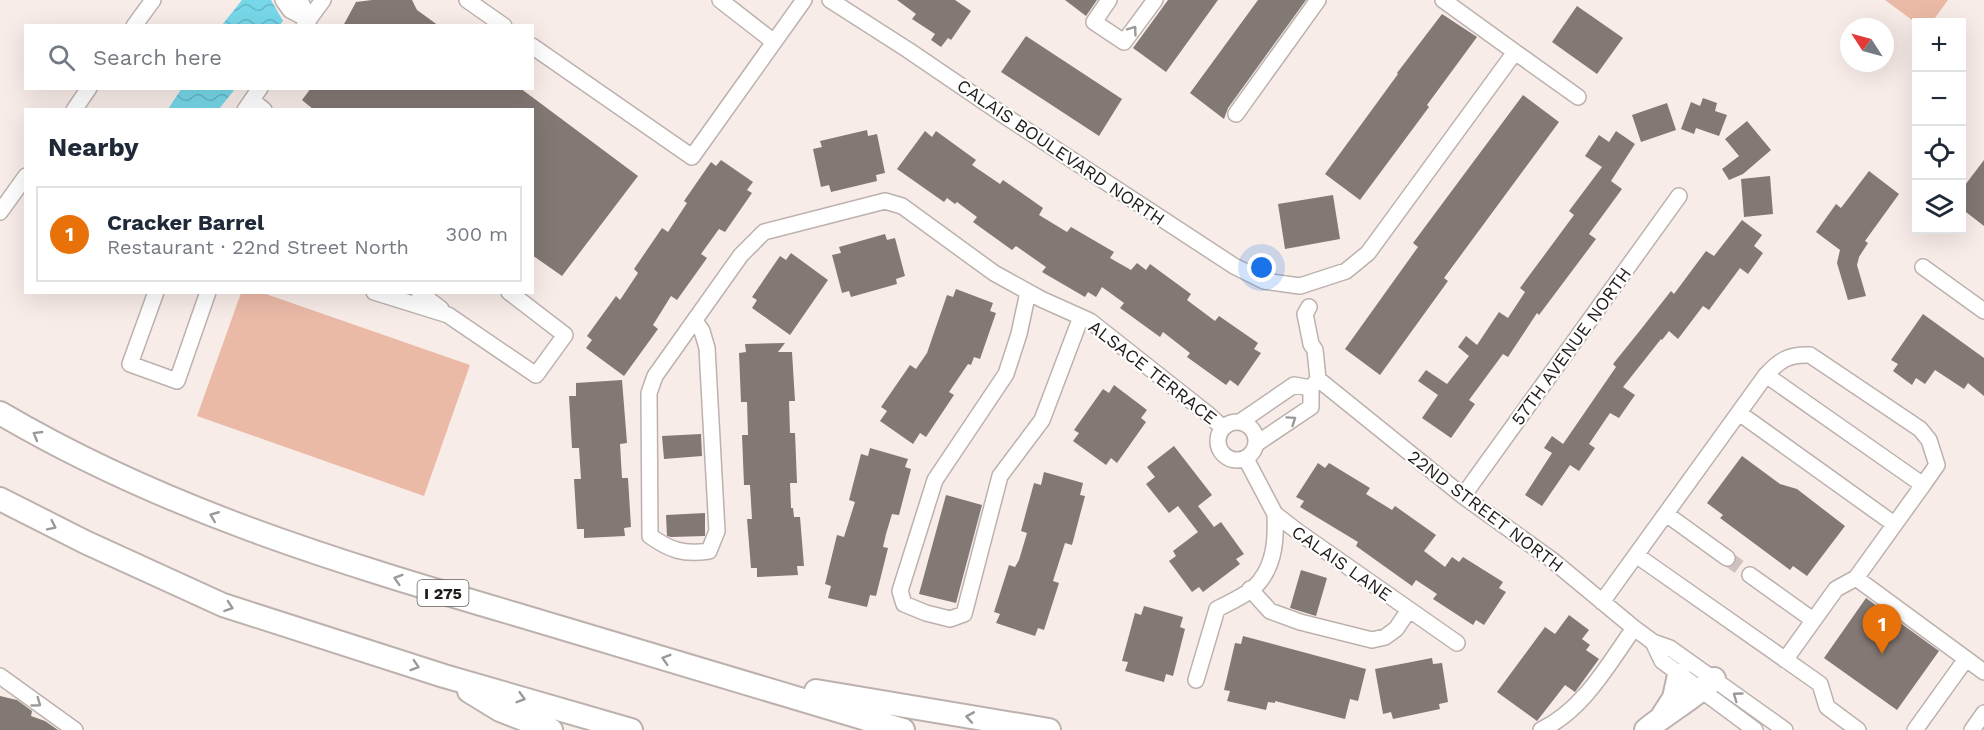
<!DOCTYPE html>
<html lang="en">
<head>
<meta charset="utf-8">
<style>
	body { margin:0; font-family:"Work Sans",sans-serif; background:#f2f2f3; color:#1f2937 }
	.controls { position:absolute; right:18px; top:18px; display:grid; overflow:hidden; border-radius:0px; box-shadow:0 6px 24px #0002 }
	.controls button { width:54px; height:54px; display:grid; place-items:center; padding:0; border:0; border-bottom:2px solid #e0e1e3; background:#fff; color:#1f2937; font:30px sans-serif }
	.compass { position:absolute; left:1840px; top:18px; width:54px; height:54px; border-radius:50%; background:#fff; box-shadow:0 6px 24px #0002; rotate:306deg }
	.you { position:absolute; left:1262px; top:268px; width:21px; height:21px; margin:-15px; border:4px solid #fff; border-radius:50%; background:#1a73e8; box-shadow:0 0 0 9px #1a73e833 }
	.badge { display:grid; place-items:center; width:39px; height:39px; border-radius:50%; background:#408592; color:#fff; font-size:20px; font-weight:700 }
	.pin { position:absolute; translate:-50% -50px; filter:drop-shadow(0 2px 3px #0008) }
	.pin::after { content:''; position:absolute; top:32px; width:21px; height:18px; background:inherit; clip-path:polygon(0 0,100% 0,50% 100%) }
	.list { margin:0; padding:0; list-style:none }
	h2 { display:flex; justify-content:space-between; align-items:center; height:78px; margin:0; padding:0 24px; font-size:26px }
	h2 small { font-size:20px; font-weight:400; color:#747a83 }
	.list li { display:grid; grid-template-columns:39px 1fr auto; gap:18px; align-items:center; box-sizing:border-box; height:96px; margin:0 12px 12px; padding:0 12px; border:2px solid #e0e1e3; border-radius:0px }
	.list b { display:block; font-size:22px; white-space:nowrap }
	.list p { margin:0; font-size:20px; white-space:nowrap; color:#747a83 }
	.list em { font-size:20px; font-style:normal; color:#747a83 }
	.icon { flex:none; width:33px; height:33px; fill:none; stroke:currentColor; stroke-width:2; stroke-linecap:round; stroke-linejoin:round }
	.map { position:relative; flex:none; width:1984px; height:730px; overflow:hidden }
	.search { position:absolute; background:#fff; box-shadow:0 6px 24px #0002; left:24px; top:24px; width:510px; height:66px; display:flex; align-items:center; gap:15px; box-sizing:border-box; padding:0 21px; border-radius:0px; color:#747a83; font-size:22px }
	.panel { position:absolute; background:#fff; box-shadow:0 6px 24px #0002; left:24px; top:108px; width:510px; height:186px; border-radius:0px }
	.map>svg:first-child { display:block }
</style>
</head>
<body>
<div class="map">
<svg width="1984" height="730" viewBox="0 0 1984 730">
	<defs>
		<pattern id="water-waves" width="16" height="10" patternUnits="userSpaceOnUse" patternTransform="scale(1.5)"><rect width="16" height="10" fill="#76d7e9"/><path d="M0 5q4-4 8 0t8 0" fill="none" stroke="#66b8c7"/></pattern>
	</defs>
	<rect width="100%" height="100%" fill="#f8ece8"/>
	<path fill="#ebbaa7" d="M1885,0h63l-16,22 -16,1z
		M241,293h22l207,72 -46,131 -227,-80z"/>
	<path fill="url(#water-waves)" d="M242,0h29l12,21 -3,4h-58z
		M182,88h53v1l-16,20h-51z"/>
	<path fill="#827874" d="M372,0h40l5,10 22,16h-96l13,-24z
		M897,0h58l16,11 -20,29 -3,-2 -7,9 -10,-7 4,-6 -23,-15 4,-5z
		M1065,0h32l-11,16z
		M1168,0h50l-52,72 -33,-24z
		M1258,0h48l-78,108 -4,11 -34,-26z
		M1577,6l46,32 -26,36 -45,-32z
		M1442,14l35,23 -50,68 2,2 -69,93 -35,-26 73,-100 -1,-1z
		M1026,36l96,63 -23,37 -98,-64z
		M311,88h209l118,88 -76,100 -30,-21v-145h-218l-12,-10z
		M1523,95l36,27 -115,156 4,3 -68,94 -35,-26 73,-102 -5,-4z
		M1703,98l14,5 -2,8 12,4 -8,21 -23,-8 -2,6 -13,-5 10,-27 9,4z
		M1667,103l9,27 -35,12 -9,-27z
		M1747,121l24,29 -28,24 -14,6 -7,-11 17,-13 -14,-17z
		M867,130l1,6 9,-2 8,39 -9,2 1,6 -46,11 -2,-7 -8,2 -8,-38 9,-2 -2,-6z
		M925,131l7,6 4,-6 40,29 -4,5 28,19 3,-4 40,28 -4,7 28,17 4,-5 43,25 -4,6 21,12 6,-7 9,7 4,-6 41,30 -4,6 28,21 4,-5 39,27 -4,6 7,4 -23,33 -8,-6 -4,5 -39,-28 3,-4 -27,-21 -3,5 -40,-29 4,-5 -22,-16 -6,10 -8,-5 -3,5 -43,-25 4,-5 -30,-21 -4,4 -39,-28 4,-5 -20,-15 -2,2 -8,-6 -3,4 -47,-33z
		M1616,131l19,13 -24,37 11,8 -33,45 7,5 -57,76 -2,-2 -29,44 -5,-3 -34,46 6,4 -24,34 -29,-20 16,-23 -20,-14 8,-11 21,14 22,-28 -11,-9 8,-11 11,9 22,-33 9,6 17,-26 -5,-4 54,-73 -5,-4 33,-44 -17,-11 14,-21 10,7z
		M721,160l32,22 -6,8 5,3 -27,39 -6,-3 -18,25 6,4 -30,42 -6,-4 -18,29 5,4 -34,47 -38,-28 6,-8 -5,-4 29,-40 4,4 18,-27 -4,-4 28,-41 6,4 19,-29 -3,-2 27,-39 5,4z
		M1984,160v66l-22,-17v-20z
		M1869,171l30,23 -34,47 3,2 -9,14 -2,8 9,31 -18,4 -11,-37 3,-13 -24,-18 20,-28 5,4z
		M1770,176l3,38 -29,3 -3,-38z
		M1333,195l7,44 -55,10 -7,-45z
		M1742,220l20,15 -8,11 9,7 -15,21 -8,-6 -31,42 -6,-4 -25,33 -9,-8 -7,9 -1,-1 -38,48 12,8 -16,23 -9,-5 -21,31 6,4 -16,23 -9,-6 -28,41 -17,-11 27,-42 -8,-5 8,-12 11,8 53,-77 -3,-3 25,-31 33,-42 3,3 32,-43 8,5z
		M885,234l2,6 8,-2 10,38 -9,3 1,5 -46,13 -2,-6 -7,2 -10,-38 9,-2 -2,-6z
		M791,253l37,27 -38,55 -38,-27 5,-8 -5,-3 28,-41 6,4z
		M956,289l37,14 -3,8 6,2 -16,46 -6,-2 -3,8 -3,-1 -19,28 5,3 -28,42 -6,-4 -7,11 -33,-23 7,-10 -6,-4 29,-42 6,4 11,-16 20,-58 6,2z
		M1923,314l61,44v38l-16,-13 -4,6 -29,-19 -10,14 -9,-6 -4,7 -19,-14 5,-7 -7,-4z
		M785,343l-7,9h14l3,49h-6l1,32h5l2,50h-7l1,25h2l1,9h6l4,49h-7l1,9 -41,2v-9h-6l-4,-49h5l-2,-34h-6l-2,-50h6l-1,-33h-6l-2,-49 7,-1 -1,-8z
		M622,380l5,63 -7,1 2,34h6l3,49 -7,1 1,8 -41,2v-9h-7l-3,-50h7l-2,-31h-7l-3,-52h7v-13z
		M1114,385l33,25 -6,8 5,4 -29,41 -6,-5 -5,7 -33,-24 6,-8 -5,-3 29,-41 6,4z
		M701,434l1,22 -38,3 -2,-23z
		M1174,446l38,49 -14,11 16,21 7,-5 23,32 -8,5 4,5 -37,28 -4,-5 -7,5 -23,-31 7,-5 -3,-5 25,-19 -20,-26 -9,7 -23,-29 9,-7 -8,-10z
		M870,448l38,11 -3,8 6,2 -12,46 -7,-1 -6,20 -3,13 5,1 -12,48 -6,-1 -3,12 -39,-9 3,-12 -6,-2 12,-49 7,2 11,-35 -6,-2 12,-46 7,2z
		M1742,456l38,28 17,5 48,37 -38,50 -14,-10 -3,4 -70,-52 3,-3 -16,-12z
		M1318,463l7,5 4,-5 41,25 -4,6 26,16 3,-4 41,29 -12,16 21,16 7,-10 7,5 4,-5 40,25 -4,6 7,4 -22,33 -8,-5 -3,5 -40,-26 4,-5 -21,-14 -4,6 -56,-40 2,-4 -58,-35 4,-6 -8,-4z
		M1044,472l39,11 -3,12 5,1 -13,49 -7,-2 -12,38 6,2 -15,47 -6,-2 -3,8 -39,-13 4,-9 -6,-2 15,-47 6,2 4,-7 8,-27 -6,-2 13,-48 7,2z
		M946,495l36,10 -26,98 -37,-9z
		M705,513v23l-34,1 -4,-1 -1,-21z
		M1301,570l26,8 -11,38 -26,-8z
		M1866,598l73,53 -42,59 -73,-52z
		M1144,606l39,11 -3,10 5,2 -12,47 -7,-2 -2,8 -39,-11 3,-9 -6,-1 13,-48 6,2z
		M1569,615l20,15 -7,9 8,6 -4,5 13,9 -24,33 -10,-7 -28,36 -40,-29 48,-65 10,7z
		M1243,636l123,33 -8,32 -8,-2 -5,20 -70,-18v2l-7,-1 -2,8 -39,-9 3,-10 -6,-1 11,-47 6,1z
		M1432,658l1,6 9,-1 6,39 -9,2 1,5 -47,10 -2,-7 -8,2 -8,-45z
		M0,696l17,4 15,11 -1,5 14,5 13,9h-58z"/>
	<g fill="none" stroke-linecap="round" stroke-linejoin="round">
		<path stroke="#cdc2bf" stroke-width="15" stroke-dasharray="15 8" stroke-linecap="butt" d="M1727,558l23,17"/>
		<defs>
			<path id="minor" d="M283,0l7,10 19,10 -9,-20
				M467,0l37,26
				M720,0l54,42
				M830,0l78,50 100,68 226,148 30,15 36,5 46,-15 22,-18 147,-201 -72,-52
				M1109,0l-15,22 30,20 31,-42
				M134,26l19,-26
				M304,26l19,-26
				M532,46l160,111 112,-157
				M1515,52l63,45
				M252,100l12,10
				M74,110l15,-22
				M245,110l15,-22
				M1236,114l82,-114
				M0,212l26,-36
				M1923,267l61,44
				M156,292l-26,72 47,17 31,-89
				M374,292l74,23 88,60 29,-40 -56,-43
				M419,292l22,17
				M1028,292l-9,42 -13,40 -71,106 -35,111 4,13 22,9 24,6 14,-5 36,-138 42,-56 39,-103
				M695,321l7,10 5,17 10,183 -8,20c-26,4 -39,-1 -59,-15l-1,-143 6,-17 86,-121 23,-23 121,-31 17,5 92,67 47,26 49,22 119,94 14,13
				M1318,379l145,117 89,64 82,68 19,14 17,6 115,82
				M1739,413l155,111
				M1218 441a19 19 0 1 1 38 0a19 19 0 1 1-38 0Z
				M1240,422l54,-37 17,3
				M1256,444l55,-37v-19l7,-9 -3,-29 -4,-6 -6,-30 4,-7
				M1246,459l29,55 22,17 160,112
				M1463,496l216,-300
				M1666,514l61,44
				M1636,555l184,129 7,23 31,23
				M1750,575l63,45
				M1856,578l128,94
				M1250,589l20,22 30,11 72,18 13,-3 11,-8 13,-19
				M1602,602l164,-227c14,-15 23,-21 44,-20l110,74 9,11 8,25 -14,20 -157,-110
				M1653,642l9,19 93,69
				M1785,660l51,-71 20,-11 67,-93
				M0,676l75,54
				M1196,680l21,-71c14,-7 34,-16 43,-28 15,-19 16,-43 15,-67
				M1541,730c42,-20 67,-65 93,-102
				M1915,730l51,-71
				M1972,730l12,-17"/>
			<path id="highway" d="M0,413c163,96 335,148 515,201 129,38 258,77 388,116
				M0,499l85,43 138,63 221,71 187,54
				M469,691l31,19 51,20
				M816,691l233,39
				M1663,715l11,-17 5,-23
				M1646,730c22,-18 47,-32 68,-51"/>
		</defs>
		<use href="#minor" stroke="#bcb1ad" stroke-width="18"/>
		<use href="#highway" stroke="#bcb1ad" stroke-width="26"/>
		<use href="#minor" stroke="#fff" stroke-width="15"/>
		<use href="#highway" stroke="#fff" stroke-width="22"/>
	</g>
	<defs><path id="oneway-chevron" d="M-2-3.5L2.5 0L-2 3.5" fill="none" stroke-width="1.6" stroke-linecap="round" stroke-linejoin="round" transform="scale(1.5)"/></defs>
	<g stroke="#9b9998">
		<use href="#oneway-chevron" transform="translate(1133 30) rotate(-54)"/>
		<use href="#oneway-chevron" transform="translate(1292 420) rotate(-34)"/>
		<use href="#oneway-chevron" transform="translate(37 435) rotate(-150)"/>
		<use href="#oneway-chevron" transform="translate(214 516) rotate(-158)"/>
		<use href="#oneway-chevron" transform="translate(52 526) rotate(26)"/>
		<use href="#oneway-chevron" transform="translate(398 579) rotate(-163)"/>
		<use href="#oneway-chevron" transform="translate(229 607) rotate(19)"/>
		<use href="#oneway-chevron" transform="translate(666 659) rotate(-163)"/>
		<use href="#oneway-chevron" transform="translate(415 666) rotate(18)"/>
		<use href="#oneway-chevron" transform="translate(1737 696) rotate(-144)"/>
		<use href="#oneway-chevron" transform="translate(521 698) rotate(16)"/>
		<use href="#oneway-chevron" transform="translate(37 703) rotate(36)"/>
		<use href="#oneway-chevron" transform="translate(970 717) rotate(-170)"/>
	</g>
	<g text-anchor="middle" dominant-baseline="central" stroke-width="4.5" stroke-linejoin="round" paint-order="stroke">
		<rect fill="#fff" stroke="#63605f" stroke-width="1.5" x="417.5" y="580" width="51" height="26" rx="4.5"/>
		<g font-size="16" font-weight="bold" fill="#201c1a">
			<text x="443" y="593">I 275</text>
		</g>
		<g font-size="18" fill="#201c1a" stroke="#fff">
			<text transform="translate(1061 152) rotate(34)">CALAIS BOULEVARD NORTH</text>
			<text transform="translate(1571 346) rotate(-54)">57TH AVENUE NORTH</text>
			<text transform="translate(1153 372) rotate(38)">ALSACE TERRACE</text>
			<text transform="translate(1486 511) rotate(37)">22ND STREET NORTH</text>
			<text transform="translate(1342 563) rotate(35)">CALAIS LANE</text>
		</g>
	</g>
</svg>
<div class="controls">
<button>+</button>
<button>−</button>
<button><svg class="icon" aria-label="locate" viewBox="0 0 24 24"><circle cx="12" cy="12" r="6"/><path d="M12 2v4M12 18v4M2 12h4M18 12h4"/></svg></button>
<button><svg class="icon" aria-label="layers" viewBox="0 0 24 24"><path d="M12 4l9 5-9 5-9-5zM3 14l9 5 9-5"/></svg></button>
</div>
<svg class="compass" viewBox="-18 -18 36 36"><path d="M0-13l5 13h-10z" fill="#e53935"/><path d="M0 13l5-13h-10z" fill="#747a83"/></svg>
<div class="you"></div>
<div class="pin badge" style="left:1882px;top:654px;background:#e8710a">1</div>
<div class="search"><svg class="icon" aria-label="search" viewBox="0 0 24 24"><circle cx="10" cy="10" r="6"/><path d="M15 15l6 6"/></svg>Search here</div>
<section class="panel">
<h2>Nearby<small></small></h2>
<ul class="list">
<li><span class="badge" style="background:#e8710a">1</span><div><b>Cracker Barrel</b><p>Restaurant · 22nd Street North</p></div><em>300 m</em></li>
</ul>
</section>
</div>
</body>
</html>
